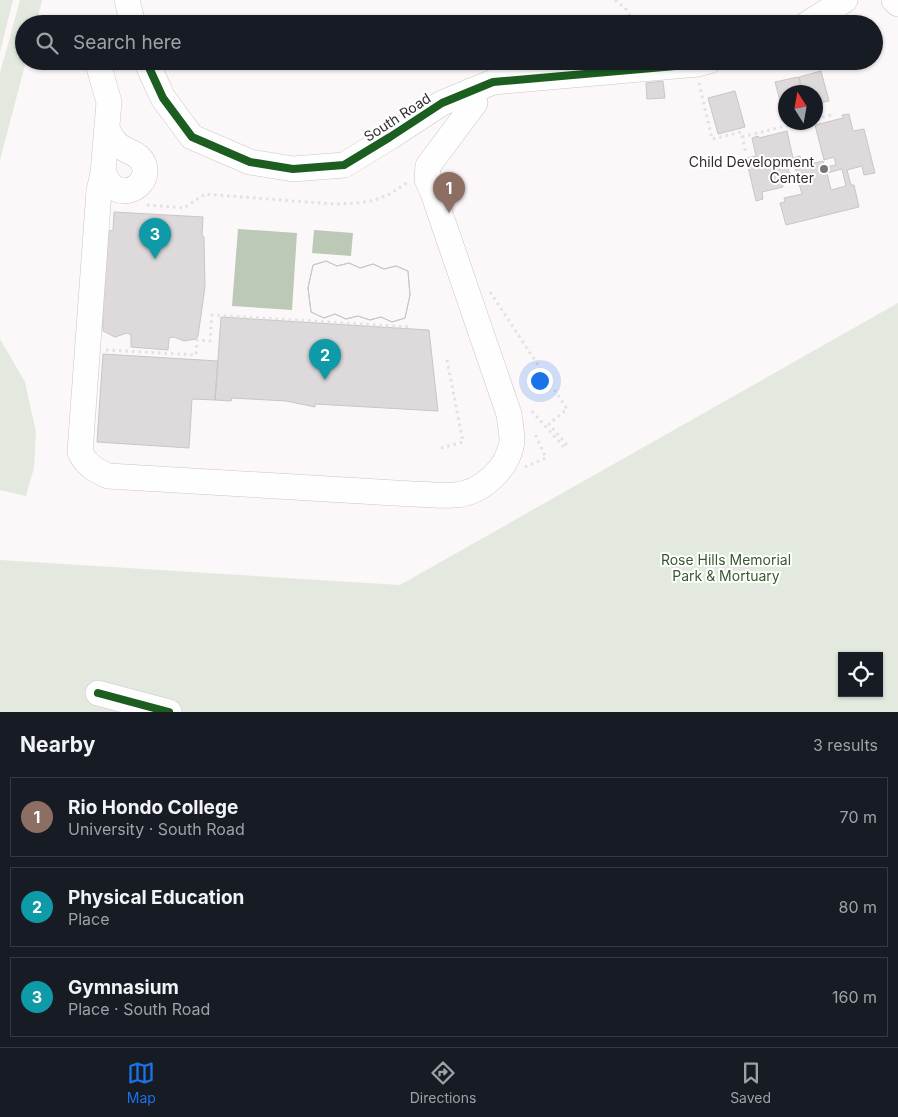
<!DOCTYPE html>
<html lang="en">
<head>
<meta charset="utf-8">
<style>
	body { margin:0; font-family:Inter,sans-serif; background:#242831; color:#f1f3f6 }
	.controls { position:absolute; right:15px; bottom:15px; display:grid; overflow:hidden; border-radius:0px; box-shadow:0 1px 4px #0004 }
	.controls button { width:45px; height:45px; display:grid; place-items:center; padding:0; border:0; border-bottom:1px solid #363941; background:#171b24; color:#f1f3f6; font:25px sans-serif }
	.compass { position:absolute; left:778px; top:85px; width:45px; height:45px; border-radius:50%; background:#171b24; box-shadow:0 1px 4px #0004; rotate:349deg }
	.you { position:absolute; left:539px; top:380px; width:18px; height:18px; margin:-12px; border:4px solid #fff; border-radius:50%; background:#1a73e8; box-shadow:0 0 0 8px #1a73e833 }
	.badge { display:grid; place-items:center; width:32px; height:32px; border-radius:50%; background:#1a73e8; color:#fff; font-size:16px; font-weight:700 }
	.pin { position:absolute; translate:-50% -41px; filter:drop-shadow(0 1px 2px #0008) }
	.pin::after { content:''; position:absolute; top:26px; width:18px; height:15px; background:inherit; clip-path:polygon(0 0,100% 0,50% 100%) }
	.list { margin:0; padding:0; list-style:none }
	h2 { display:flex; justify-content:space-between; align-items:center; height:65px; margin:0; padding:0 20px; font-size:21px }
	h2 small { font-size:16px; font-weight:400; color:#9ea1a6 }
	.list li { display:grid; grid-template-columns:32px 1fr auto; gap:15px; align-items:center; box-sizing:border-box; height:80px; margin:0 10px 10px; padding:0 10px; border:1px solid #363941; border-radius:0px }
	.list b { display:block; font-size:19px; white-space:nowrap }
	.list p { margin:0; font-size:16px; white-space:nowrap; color:#9ea1a6 }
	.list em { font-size:16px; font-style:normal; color:#9ea1a6 }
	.icon { flex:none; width:28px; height:28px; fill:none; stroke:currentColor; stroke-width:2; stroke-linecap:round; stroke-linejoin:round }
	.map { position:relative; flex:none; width:898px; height:712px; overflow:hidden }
	.search { position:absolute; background:#171b24; box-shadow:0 1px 4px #0004; left:15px; right:15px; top:15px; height:55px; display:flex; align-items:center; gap:12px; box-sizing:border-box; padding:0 18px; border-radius:28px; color:#9ea1a6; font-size:19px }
	.sheet { height:335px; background:#171b24 }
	nav { display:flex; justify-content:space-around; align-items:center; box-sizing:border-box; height:70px; border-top:1px solid #363941; background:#171b24; font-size:14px; color:#9ea1a6 }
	nav a { display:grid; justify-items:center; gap:2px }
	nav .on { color:#1a73e8 }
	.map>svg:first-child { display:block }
</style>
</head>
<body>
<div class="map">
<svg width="898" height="712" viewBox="0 0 898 712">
	<rect width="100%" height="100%" fill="#fcf7f9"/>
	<path fill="#e3e9df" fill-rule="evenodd" d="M0,0h13l-13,52z
		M20,0h22l-6,24h-12v37h2l-26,99v-87z
		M898,303v409h-898v-152l400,25zM842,656h37v37h-37z
		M0,339l25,43 11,50 -2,36 -8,28 -26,-6z"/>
	<path fill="#bbc9b6" d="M238,229l59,4 -5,77 -60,-4z
		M314,230l39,3 -2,23 -39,-3z"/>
	<path fill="#ded9db" stroke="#cac5c6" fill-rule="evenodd" d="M821,71l8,30 -13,3v-12h-13l-4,-15z
		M798,77l4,15h-16v20h-3l-8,-30z
		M663,81l2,17 -18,1 -1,-16z
		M735,91l10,36 -27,7 -10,-36z
		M849,114l4,17 11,-2 11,44 -11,2 -2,-9 -15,4 4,15h3l5,22 -73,18 -6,-22 5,-1 -1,-4 18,-4 -4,-14 -16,4 1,3 -21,5 1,7 -7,2 -10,-43 10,-2 -4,-18 6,-2 1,2 28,-7 6,27 7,-2 2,9 -14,3 2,8 7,-2 -2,-6 28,-7 2,6 11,-2 -2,-8 -10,3 -9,-35 28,-7 -1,-3zM842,169l4,17 -15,4 -4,-17z
		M114,212l89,5 -1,18 2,2 1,50 -7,49 -2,3 -12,2 -10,-4 -5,1 -1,12 -37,-3v-12l-4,-2 -12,4 -12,-6 -1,-50 7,-50 4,-1z
		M326,261l11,5 12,-3 11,5 13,-4 11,5 12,-3 12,5 2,24 -5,23 -13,4 -11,-5 -11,3 -12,-4 -12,3 -11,-5 -11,4 -13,-6 -3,-24 5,-23z
		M326,261l11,5 12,-3 11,5 13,-4 11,5 12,-3 12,5 2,24 -5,23 -13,4 -11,-5 -11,3 -12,-4 -12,3 -11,-5 -11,4 -13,-6 -3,-24 5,-23z
		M221,317l208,13 9,81 -123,-7v3l-29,-6 -54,-3 -1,3 -16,-1z
		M103,354l115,7 -3,39 -23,-1 -3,49 -92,-6z"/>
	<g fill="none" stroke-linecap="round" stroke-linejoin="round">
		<defs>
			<path id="minor" d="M127,0l6,24
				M894,0l4,4
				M807,24l38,-24
				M100,61l-1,6 10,35 -6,71 -4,18 -19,261c6,13 15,18 28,24l304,18c14,0 29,2 42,1 27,-1 55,-27 58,-54 0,-9 -2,-18 -3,-27l-76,-221 -6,-14 1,-13 47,-63 -5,-12
				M146,61l17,37 29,39 58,25 43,7 51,-4 46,-28 52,-34 51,-21 205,-18 11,-3
				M103,173c4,7 8,15 16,17 15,4 30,-10 25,-25 -4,-13 -19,-13 -27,-21 -4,-4 -7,-9 -9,-13
				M98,693l71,19"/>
		</defs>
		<use href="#minor" stroke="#cbc6c8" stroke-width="26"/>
		<path stroke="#e2e2e2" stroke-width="3" stroke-dasharray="2.5 4" stroke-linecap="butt" d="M615,0l10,8 4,6 1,7 -2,3
			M699,83l13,56 29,-7 5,21
			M816,119l19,-5
			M742,137l59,-15
			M147,205l37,3 21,-14 101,8 30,2 21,-1 18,-3 15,-6 18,-12
			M490,292l77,117 -18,15 18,21 -3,2 -34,-38
			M106,350l90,5 1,-15 13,1 2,-26 198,12
			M441,448l22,-6 -16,-82
			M525,467l21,-9 -12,-26"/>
		<use href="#minor" stroke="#fffefe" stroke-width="25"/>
		<defs>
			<path id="cycleway" d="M146,61l17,37 29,39 58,25 43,7 51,-4 46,-28 52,-34 51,-21 205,-18 11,-3
				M98,693l71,19"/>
		</defs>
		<use href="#cycleway" stroke="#fff" stroke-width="11"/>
		<use href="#cycleway" stroke="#1b5e20" stroke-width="8"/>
	</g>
	<circle fill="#797375" stroke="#fff" stroke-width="2" cx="824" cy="169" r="5"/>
	<g text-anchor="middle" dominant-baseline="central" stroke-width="4" stroke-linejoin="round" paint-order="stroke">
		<g font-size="14" fill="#322c2e" stroke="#fff">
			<text transform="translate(397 117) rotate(-33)">South Road</text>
		</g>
		<g font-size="14" fill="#322c2e" stroke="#fff" text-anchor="end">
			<text x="814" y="161">Child Development<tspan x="814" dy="16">Center</tspan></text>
		</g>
		<g font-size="14" fill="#38582e" stroke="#fff">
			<text x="726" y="559">Rose Hills Memorial<tspan x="726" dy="16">Park &amp; Mortuary</tspan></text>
		</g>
	</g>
</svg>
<div class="controls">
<button><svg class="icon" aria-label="locate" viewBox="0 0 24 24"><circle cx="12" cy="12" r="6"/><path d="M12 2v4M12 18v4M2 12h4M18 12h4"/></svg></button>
</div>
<svg class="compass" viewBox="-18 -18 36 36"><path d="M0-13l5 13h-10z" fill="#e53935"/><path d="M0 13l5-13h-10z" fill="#9ea1a6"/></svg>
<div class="you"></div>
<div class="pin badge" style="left:449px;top:213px;background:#8d6e63">1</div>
<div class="pin badge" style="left:325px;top:380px;background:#0f9aa8">2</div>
<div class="pin badge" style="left:155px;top:259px;background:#0f9aa8">3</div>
<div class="search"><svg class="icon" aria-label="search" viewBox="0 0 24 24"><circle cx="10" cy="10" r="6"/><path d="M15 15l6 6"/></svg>Search here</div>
</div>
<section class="sheet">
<h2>Nearby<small>3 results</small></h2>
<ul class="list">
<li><span class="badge" style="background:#8d6e63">1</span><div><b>Rio Hondo College</b><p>University · South Road</p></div><em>70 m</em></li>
<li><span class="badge" style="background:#0f9aa8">2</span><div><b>Physical Education</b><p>Place</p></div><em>80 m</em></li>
<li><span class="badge" style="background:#0f9aa8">3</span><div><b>Gymnasium</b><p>Place · South Road</p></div><em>160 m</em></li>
</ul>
</section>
<nav>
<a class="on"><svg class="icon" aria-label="map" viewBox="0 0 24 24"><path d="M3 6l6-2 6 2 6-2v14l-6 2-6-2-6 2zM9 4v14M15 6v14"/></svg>Map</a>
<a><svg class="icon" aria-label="directions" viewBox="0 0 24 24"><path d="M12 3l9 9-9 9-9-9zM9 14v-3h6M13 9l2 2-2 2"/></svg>Directions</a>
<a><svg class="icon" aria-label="saved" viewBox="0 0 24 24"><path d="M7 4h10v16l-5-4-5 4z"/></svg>Saved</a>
</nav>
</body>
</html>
